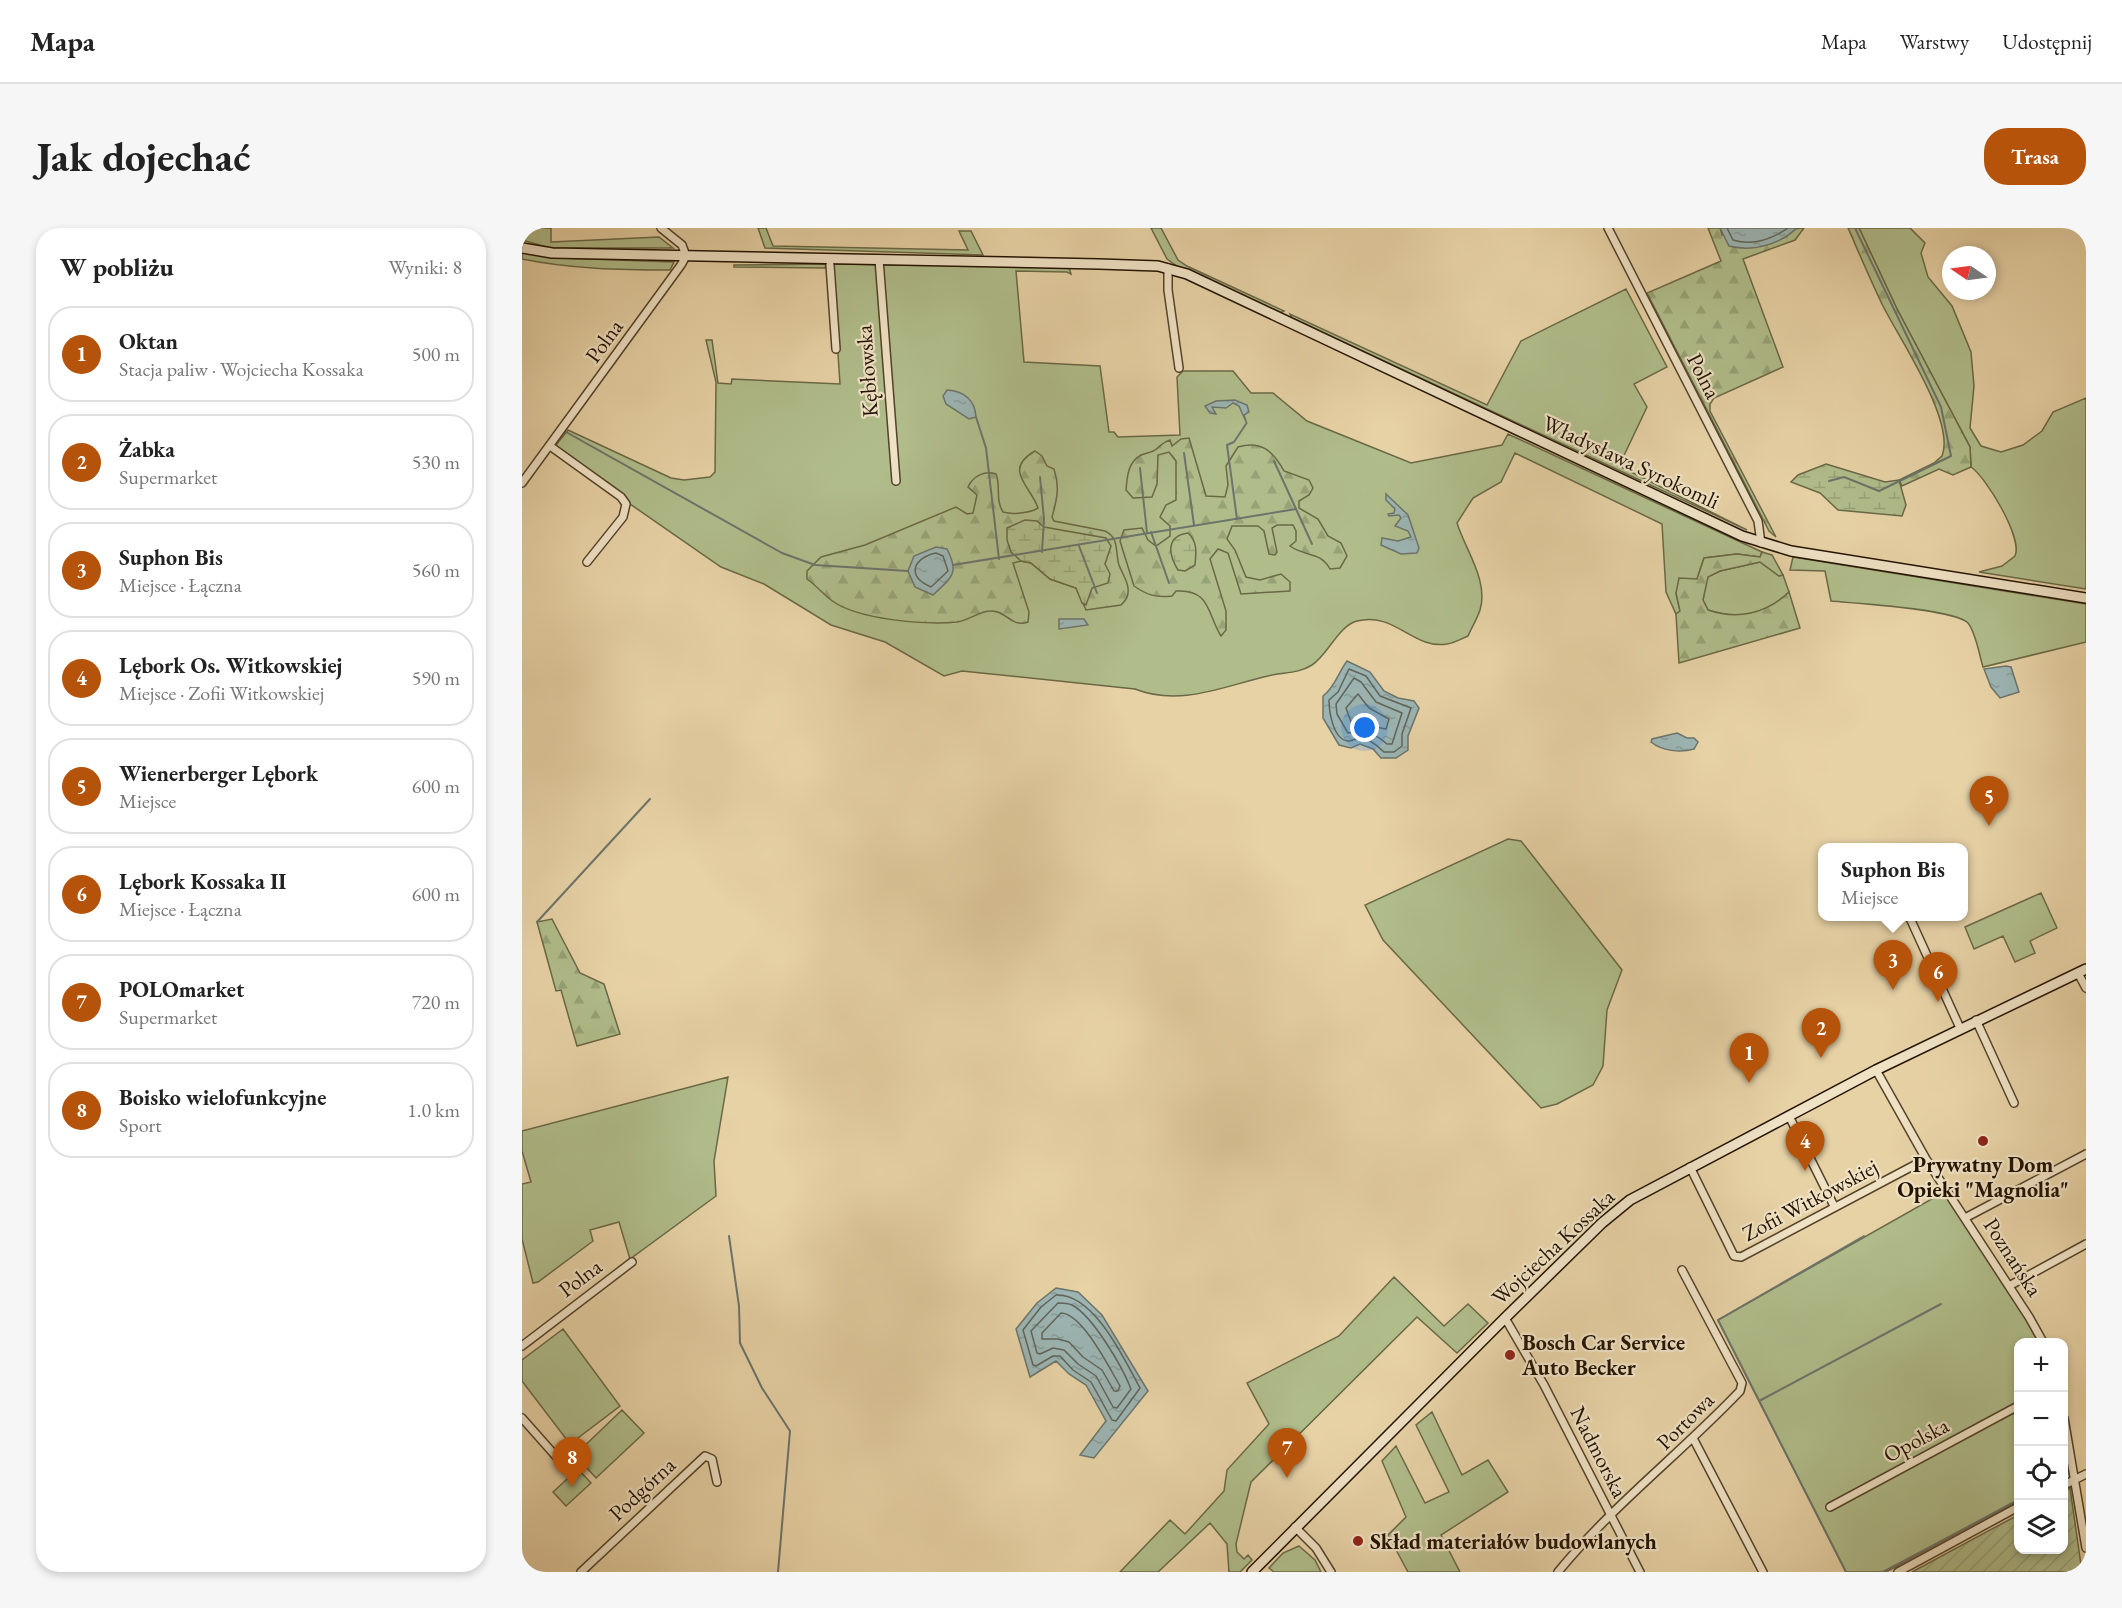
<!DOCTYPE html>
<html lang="pl">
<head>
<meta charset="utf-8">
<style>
	body { margin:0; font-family:"EB Garamond",serif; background:#f6f6f6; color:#222 }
	.controls { position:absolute; right:18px; bottom:18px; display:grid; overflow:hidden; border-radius:12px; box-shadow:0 3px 9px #0003 }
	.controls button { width:54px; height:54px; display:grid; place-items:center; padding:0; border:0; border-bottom:2px solid #e0e0e0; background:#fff; color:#222; font:30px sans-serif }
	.compass { position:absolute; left:1420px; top:18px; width:54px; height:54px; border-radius:50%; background:#fff; box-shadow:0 3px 9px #0003; rotate:283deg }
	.you { position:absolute; left:843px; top:500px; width:21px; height:21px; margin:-15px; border:4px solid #fff; border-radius:50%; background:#1a73e8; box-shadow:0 0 0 9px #1a73e833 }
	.badge { display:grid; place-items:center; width:39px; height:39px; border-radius:50%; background:#b45309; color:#fff; font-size:20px; font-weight:700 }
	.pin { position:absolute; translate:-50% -50px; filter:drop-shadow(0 2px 3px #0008) }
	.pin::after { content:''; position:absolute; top:32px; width:21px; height:18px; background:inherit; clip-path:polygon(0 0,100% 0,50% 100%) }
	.popup { position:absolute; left:1296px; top:615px; width:150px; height:78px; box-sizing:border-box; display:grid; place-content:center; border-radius:12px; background:#fff; filter:drop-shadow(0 2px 4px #0005); font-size:20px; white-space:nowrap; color:#767676 }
	.popup b { font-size:22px; color:#222 }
	.popup::after { content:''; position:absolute; left:50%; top:100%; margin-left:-12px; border:12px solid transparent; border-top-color:#fff }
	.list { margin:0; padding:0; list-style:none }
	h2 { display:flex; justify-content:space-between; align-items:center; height:78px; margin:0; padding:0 24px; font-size:26px }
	h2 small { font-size:20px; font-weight:400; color:#767676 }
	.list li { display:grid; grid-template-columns:39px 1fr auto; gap:18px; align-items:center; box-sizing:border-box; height:96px; margin:0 12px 12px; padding:0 12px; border:2px solid #e0e0e0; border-radius:24px }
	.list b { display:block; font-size:22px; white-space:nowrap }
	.list p { margin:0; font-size:20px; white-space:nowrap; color:#767676 }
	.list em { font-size:20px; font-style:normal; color:#767676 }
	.icon { flex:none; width:33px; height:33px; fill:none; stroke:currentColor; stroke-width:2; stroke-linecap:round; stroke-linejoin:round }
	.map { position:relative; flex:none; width:1564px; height:1344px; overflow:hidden; border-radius:24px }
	header { display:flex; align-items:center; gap:36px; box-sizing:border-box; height:84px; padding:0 30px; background:#fff; border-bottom:2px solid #e0e0e0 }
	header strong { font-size:28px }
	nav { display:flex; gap:33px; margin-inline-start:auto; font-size:21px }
	.intro { display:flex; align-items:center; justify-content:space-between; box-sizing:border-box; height:144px; padding:0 36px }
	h1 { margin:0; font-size:42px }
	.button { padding:15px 27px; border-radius:24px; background:#b45309; color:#fff; font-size:21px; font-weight:700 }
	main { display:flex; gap:36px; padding:0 36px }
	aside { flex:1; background:#fff; border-radius:24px; box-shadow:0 3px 9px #0003 }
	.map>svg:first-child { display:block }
</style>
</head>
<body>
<header>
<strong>Mapa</strong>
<nav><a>Mapa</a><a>Warstwy</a><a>Udostępnij</a></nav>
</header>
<div class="intro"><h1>Jak dojechać</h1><a class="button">Trasa</a></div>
<main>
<aside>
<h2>W pobliżu<small>Wyniki: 8</small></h2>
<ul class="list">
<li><span class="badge">1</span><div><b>Oktan</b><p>Stacja paliw · Wojciecha Kossaka</p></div><em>500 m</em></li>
<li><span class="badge">2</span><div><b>Żabka</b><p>Supermarket</p></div><em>530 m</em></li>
<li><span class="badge">3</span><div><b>Suphon Bis</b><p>Miejsce · Łączna</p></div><em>560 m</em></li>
<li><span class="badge">4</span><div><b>Lębork Os. Witkowskiej</b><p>Miejsce · Zofii Witkowskiej</p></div><em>590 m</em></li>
<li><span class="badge">5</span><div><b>Wienerberger Lębork</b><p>Miejsce</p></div><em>600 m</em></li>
<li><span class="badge">6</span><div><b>Lębork Kossaka II</b><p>Miejsce · Łączna</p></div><em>600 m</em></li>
<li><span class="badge">7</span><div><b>POLOmarket</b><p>Supermarket</p></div><em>720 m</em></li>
<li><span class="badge">8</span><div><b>Boisko wielofunkcyjne</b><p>Sport</p></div><em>1.0 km</em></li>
</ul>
</aside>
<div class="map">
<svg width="1564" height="1344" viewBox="0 0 1564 1344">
	<defs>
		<pattern id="forest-firs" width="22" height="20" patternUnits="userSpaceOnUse" patternTransform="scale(1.5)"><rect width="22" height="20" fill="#b0bd8b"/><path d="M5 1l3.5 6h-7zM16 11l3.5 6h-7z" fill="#97a276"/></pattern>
		<pattern id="wetland-marsh" width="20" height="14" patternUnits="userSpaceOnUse" patternTransform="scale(1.5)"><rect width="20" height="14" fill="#b0bd8b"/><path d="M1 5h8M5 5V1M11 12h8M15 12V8" fill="none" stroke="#97a276"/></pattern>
		<pattern id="garden-furrows" width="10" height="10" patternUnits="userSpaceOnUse" patternTransform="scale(1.5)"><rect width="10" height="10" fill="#b0bd8b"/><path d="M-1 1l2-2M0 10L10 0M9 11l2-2" fill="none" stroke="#97a276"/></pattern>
		<pattern id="water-ripples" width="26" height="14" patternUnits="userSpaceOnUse" patternTransform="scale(1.5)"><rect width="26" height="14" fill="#9cb5b3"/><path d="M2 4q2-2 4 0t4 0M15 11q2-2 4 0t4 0" fill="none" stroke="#869b98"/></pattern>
	</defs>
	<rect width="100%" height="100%" fill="#e7d2a6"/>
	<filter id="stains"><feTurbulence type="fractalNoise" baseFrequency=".00333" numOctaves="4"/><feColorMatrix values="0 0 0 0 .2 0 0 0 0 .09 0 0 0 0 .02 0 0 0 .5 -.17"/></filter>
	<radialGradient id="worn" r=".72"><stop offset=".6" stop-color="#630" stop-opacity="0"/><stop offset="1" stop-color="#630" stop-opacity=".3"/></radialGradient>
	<path fill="#b0bd8b" stroke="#6a6846" stroke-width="1.5" d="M0,0h29v14l108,-5 14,11h-123l-28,-8z
		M236,0h8l7,18 195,4 -9,-19h12l12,24 -218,-7z
		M629,0h10l17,32 9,6 97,45 -4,2 -103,-47 -10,-7z
		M1337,0h51l15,15 -4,10 7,24 24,29 19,46 3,34 -4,42 11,18 20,6 22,-7 19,-14 11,-19 33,-14v191l-107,-17 23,-6 13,-10c8,-18 -29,-79 -44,-89l-1,-20 -73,-138z
		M0,24l38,6 114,4 -4,8c-50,0 -99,-1 -148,-11z
		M304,36l-1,4 -91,-1v-2z
		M310,36l237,3 2,7 -4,-2 -51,-1 8,91 76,4 9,66h5l4,5 62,-2 -3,-58 6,-6h50l18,22h22l34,28 104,42 91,-18 6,-11 254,118 -2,5 -23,-3 -33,4 -7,21 -21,14 4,18 -4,3 -10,-22 -4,-68 -147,-71 -14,29 -28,16 -16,25c8,26 32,58 23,87 -3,9 -8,17 -12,26 -7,3 -14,7 -21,8 -33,6 -53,-33 -90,-23 -19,5 -29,34 -45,44 -14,9 -29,7 -44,11 -44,10 -88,31 -133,13l-173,-18 -18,5 -59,-34 -54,-17 -67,-41 -43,-17 -169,-117 16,-20 103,48 13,2 26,-3 5,-5 1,-90 -10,-42h6l6,43 13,1 1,-5 108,5z
		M1104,61l41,78 -33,17 13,23 -28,59 128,64 -455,-212 -2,-4 197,91 34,-64z
		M1271,329l293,47v38l-103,25c-4,-13 -7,-34 -15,-44 -13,-14 -114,-20 -137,-22l-6,-30 -35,-1z
		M1238,334l19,14 4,-1 6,17c-24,23 -51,28 -81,18l-5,-10 4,-23 13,-6z
		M986,611l13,2 101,129 -15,40 -4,56 -10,19 -36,19 -16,4 -158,-168 -18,-35z
		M1519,665l16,35 -27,13 5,12 -20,9 -12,-26 -29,13 -9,-22z
		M206,849l-14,84 2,35 -86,63 -11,-37 -29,8 3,11 -55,41 -5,1 -11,-44v-55l9,-2 -9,-31v-20z
		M1422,964l82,127 12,23h-20v159l-132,71h-40l-128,-252z
		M872,1049l50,49 24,-22 20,19 -31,30 -40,-36 -166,165 -15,62 1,8 7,7 4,-4 4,5 -12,12h-11l-2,-28 -17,-21 -52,49h-38l50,-52 15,14 39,-43 3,-21 42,-46 -22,-41 92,-47z
		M41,1101l57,77 -50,38 -48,-63v-21z
		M100,1182l22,23 -48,45 -21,-23z
		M910,1184l30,63 26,-15 20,32 -67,43 19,37h-52l-20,-37 18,-18 -24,-56 14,-15 29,57 24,-11 -33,-67z
		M56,1241l13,14 -25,23 -13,-14z
		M777,1318l16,14 6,12h-47l-5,-4 14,-15z"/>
	<path fill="url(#forest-firs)" stroke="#6a6846" stroke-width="1.5" d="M1186,0h12l2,7 82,-7 -9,12 -52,19 40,108 -69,31 -4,6v7l66,126 -7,-6 -122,-238 74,-32z
		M1326,0h11l38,81 73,138 1,20 -18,8 -14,-6 -37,17 -3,-6 35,-17 8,-7c14,-35 -44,-119 -60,-152 -12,-25 -23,-51 -34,-76z
		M667,210l17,58 19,1 3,-12 -2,-19 12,-19c23,-7 35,4 46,24l25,9 4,8 -4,7 -10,6v7l19,11 10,17 13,7 6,13 -7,12 -10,1c-10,-18 -25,-12 -40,-23l6,-5v-10l-3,-6h-16l-5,3 5,24 -2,3 -6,-1 -5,-23 -6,-5h-26l-5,13 8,11 11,27 14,3 21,-6 9,8v9l-49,3 -13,-41 -10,-4 -8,10 16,52v19l-5,6c-14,-22 -10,-47 -45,-45l-4,5c-16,2 -25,-1 -38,-10l-14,-45 4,-11 18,-2 6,12 8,6 14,-10v-10l-10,-9 6,-12 10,-5v-39l-7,-9 -11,3 -1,29 -5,13 -19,1 -7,-8c1,-13 2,-28 15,-35 4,-2 10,-2 14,-5 6,-4 7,-8 15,-10l2,6 9,-7z
		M513,223l7,5 5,10 7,3c6,18 3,30 -2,48l2,4 51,10c15,7 10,22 14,34 3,8 8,15 9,23 1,8 -2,12 -7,17l-35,5 -10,-22 -26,-9 -19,-16 -10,-2 -8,2 16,49 -1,10c-17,6 -22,-12 -37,-11 -12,0 -21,9 -34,11 -31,3 -100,-2 -126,-22 -8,-6 -14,-14 -24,-21v-8l14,-14 44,-12 91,-38 11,7 6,-1 4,-18 -9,-8c5,-11 17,-17 28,-13 5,12 -1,25 7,38 9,3 27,1 35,-4 -7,-22 -36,-38 -3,-57z
		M1240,324l10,3 11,20 -4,1 -19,-14 -40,9 -12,6 -5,23 5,10c29,10 58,4 81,-18l11,36 -121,35 -3,-49 4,-3 -4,-18 3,-15 18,1 7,-21 33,-4 23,3z
		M30,691l28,54 24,11 16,50 -43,12 -16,-56 -5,1 -19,-69z"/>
	<path fill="url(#wetland-marsh)" stroke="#6a6846" stroke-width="1.5" d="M1304,236l59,18 14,-2 7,25 -4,11 -64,-6 -18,-17 -29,-11 7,-7z
		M503,292l12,1 7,6 62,11 5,8 -6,18 5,10 -2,9 -16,5 -6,17 -4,-2 -6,-15 -26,-9 -19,-16 -10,-2 -10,-9 -4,-12v-12z
		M666,305c10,9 8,20 7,32l-10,6 -7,-1c-10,-16 -12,-34 10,-37z"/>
	<path fill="url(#garden-furrows)" stroke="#6a6846" stroke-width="1.5" d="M1548,1260l12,84h-170l106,-57v35h46v-59z"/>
	<path fill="url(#water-ripples)" stroke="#6c746b" stroke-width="1.5" d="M1198,0h77c-18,17 -44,24 -68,18z
		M425,162c17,1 28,10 29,27l-7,2 -23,-15 -3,-8z
		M694,173l19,-1 12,5 2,7 -5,3 3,9 -8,-18 -6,-3 -7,5 -14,-1 4,7 -6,-1 -5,-7z
		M864,266l22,21 11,33 -2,5 -16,1 -20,-9 1,-7 16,3 13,-4 -3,-6 -13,-5 6,-8 -2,-3 -10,1 -1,-2 6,-1 1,-4 -9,-9z
		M414,319l11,2c13,25 4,29 -14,46l-18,-8 -7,-16 6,-15z
		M537,391h25l4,6 -29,4z
		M825,433l23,11 14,19 14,7 16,3 5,7 -11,28v14l-12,8h-15l-8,-9 -13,-5 -9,4 -12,-3 -16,-27v-22c12,-9 15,-23 24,-35z
		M1484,438l5,1 8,25 -19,6 -9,-11 -7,-18z
		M1155,505l10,5h7l4,4 -4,7c-14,4 -32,2 -43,-7l1,-3z
		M534,1060l22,4 24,23 46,76 -54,67 -14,-3 26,-34 -20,-36 -17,-11 -13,-13 -26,16 -14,-48 21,-26z"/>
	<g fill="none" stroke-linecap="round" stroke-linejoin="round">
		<path stroke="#60645a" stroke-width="1.5" d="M1205,0l6,12c19,6 39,-1 55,-12
			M414,325l7,3 5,15 -17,16c-25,-11 -18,-29 5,-34z
			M827,441l17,7 14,20 31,12 -9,26v12l-8,6h-10c-6,-6 -15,-14 -25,-14 -6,1 -4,3 -10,3 -16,0 -20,-30 -20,-41l9,-8z
			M832,450l7,4 15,20 26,11 -10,31h-5c-11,-11 -24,-14 -39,-11l-11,-19 -1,-10z
			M836,466l11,14 20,11 -3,10 -35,-7 -5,-14z
			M534,1067c38,-2 68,64 84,93l-24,33 -4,-1 -21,-38 -18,-12 -13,-14h-7l-17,10 -3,-1 -10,-35 18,-23z
			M536,1075c4,0 10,0 14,2 21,11 51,63 59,84l-14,19 -4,-1 -17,-31 -18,-12 -14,-14 -11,-2 -13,6 -3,-1 -6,-22z
			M539,1085c21,0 49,56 59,73l-2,5h-4l-12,-21 -19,-13 -14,-15 -11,-3h-16v-6z"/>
		<path stroke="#6c746b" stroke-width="2" d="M454,189l10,31 13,111
			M44,204l216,121 33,12 93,6
			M662,225l10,72
			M618,240l7,65
			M518,249l4,42 -2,33
			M1307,253l15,-4 35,14 72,-35 -10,-49 -86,-179
			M774,281l16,35
			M715,291l-10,-74 7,-3 12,-18
			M629,304l18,51
			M557,318l18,47
			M431,337l343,-56 -22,-48
			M15,694l113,-123
			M207,1008l10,70 1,37 22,45 28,43 -12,141
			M1237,1173l182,-97
			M1542,1209v13
			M1324,1344l-128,-252 146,-84
			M1361,1344l135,-72"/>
		<defs>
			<path id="street" d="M1086,0l150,293 3,22
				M357,31l17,222
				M308,37l6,84
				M646,40v22l11,78
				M28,218l71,51 5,7 -3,13 -36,45
				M0,255l159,-218 5,-9 -4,-11 -21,-17
				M1387,688l51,112
				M1556,745l8,15
				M1454,792l38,83
				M1354,842l50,89 103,158 14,25
				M1267,888l45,90
				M1168,939l44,89 7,1 185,-98
				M1443,990l121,-64
				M1487,1058l77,-42
				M983,1090l39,67 96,187
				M0,1118l110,-84
				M0,1190l39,44 14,7
				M1542,1190l22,130
				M1172,1212l69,132
				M1542,1257l22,-11
				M1308,1279l188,-101
				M773,1299l21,21 15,24
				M59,1344l124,-116 7,3 5,23
				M1036,1344c54,-66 123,-119 182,-181l2,-8 -60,-113
				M1376,1344l120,-65"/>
			<path id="secondary" d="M0,20l30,5 547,11 59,2 29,8 555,262 49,15 295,47
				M730,1344l253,-254 97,-95 28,-23 246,-130 210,-101"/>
		</defs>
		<use href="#street" stroke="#54432a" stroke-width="10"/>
		<use href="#secondary" stroke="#231300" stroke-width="12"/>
		<use href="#street" stroke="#efe2c5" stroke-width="7"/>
		<use href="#secondary" stroke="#efe2c5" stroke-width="9"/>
	</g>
	<g fill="#8f2418" stroke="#efe2c5" stroke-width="2">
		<circle cx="1461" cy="913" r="6"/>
		<circle cx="988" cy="1127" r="6"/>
		<circle cx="836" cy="1313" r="6"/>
	</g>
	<g text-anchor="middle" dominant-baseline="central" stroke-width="4.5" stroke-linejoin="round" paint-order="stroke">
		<g font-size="22" fill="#231300" stroke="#efe2c5">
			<text transform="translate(82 113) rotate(-54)">Polna</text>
			<text transform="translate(345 143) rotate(-94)">Kębłowska</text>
			<text transform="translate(1182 148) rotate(63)">Polna</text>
			<text transform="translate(1109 234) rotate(25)">Władysława Syrokomli</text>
			<text transform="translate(1288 972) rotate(-28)">Zofii Witkowskiej</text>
			<text transform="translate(1031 1019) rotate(-43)">Wojciecha Kossaka</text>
			<text transform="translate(1491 1029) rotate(57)">Poznańska</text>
			<text transform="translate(58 1050) rotate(-37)">Polna</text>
			<text transform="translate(1163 1193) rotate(-45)">Portowa</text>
			<text transform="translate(1394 1212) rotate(-28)">Opolska</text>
			<text transform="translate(1077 1224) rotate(63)">Nadmorska</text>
			<text transform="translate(120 1261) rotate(-43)">Podgórna</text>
		</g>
		<g font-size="22" font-weight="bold" fill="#231300" stroke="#efe2c5" text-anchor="start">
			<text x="1461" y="936" text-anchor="middle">Prywatny Dom<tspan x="1461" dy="25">Opieki "Magnolia"</tspan></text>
			<text x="1000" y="1114">Bosch Car Service<tspan x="1000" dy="25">Auto Becker</tspan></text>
			<text x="848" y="1313">Skład materiałów budowlanych</text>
		</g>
	</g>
	<rect width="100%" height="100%" filter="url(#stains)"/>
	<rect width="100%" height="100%" fill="url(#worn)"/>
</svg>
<div class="controls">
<button>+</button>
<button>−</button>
<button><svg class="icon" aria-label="locate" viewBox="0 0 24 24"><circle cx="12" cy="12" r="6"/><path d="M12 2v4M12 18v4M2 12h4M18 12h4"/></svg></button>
<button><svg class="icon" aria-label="layers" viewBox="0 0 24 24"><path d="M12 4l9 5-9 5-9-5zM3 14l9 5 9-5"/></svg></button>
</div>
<svg class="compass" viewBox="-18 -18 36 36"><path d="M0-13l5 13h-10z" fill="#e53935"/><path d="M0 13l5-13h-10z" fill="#767676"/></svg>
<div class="you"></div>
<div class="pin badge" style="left:1227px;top:855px">1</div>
<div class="pin badge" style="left:1299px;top:830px">2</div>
<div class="pin badge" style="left:1371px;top:762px">3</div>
<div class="popup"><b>Suphon Bis</b>Miejsce</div>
<div class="pin badge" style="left:1283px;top:943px">4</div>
<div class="pin badge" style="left:1467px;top:598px">5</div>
<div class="pin badge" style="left:1416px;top:774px">6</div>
<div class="pin badge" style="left:765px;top:1250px">7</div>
<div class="pin badge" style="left:50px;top:1259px">8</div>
</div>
</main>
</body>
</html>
